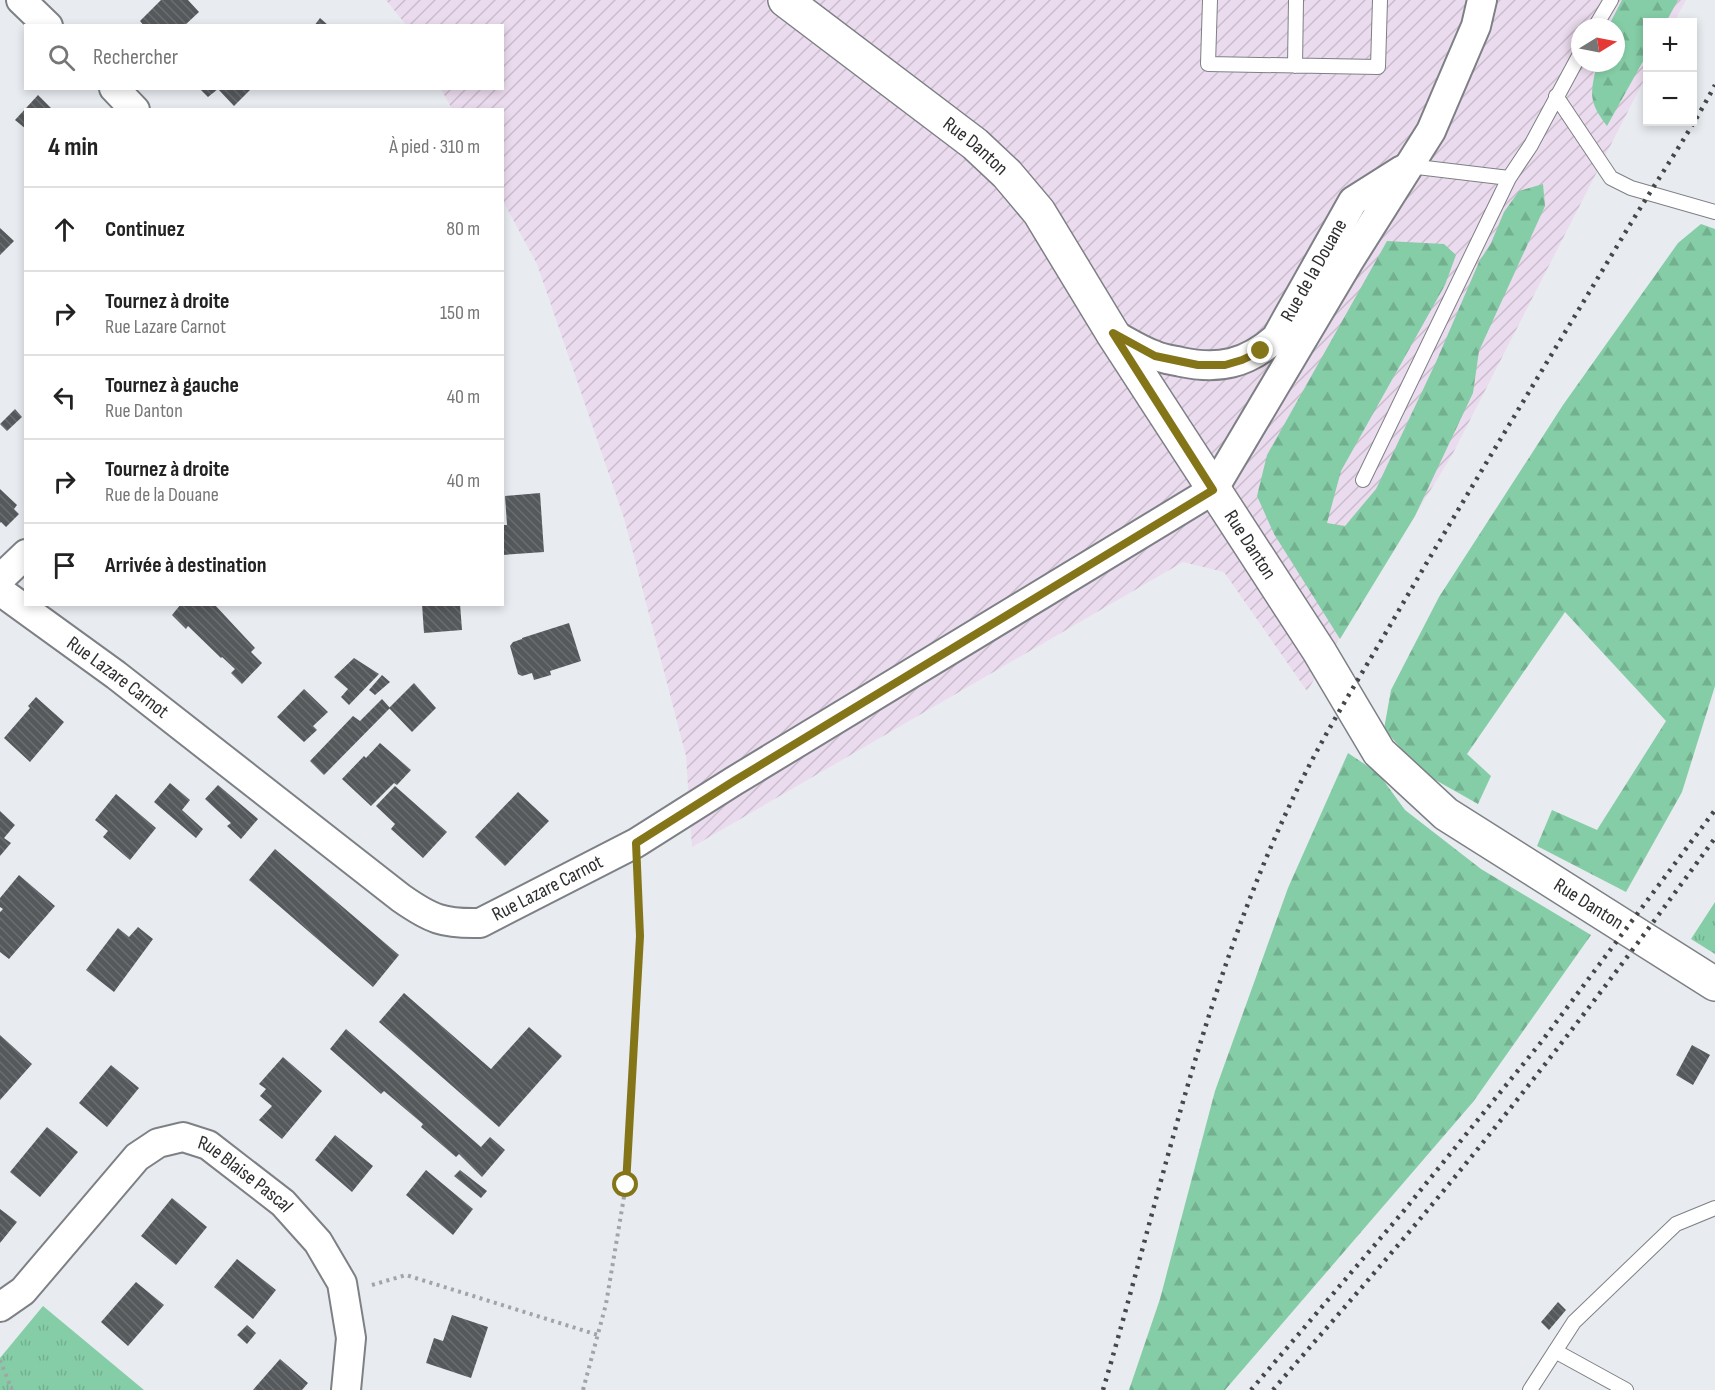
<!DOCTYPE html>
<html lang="fr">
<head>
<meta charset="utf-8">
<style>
	body { margin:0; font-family:"Sofia Sans Condensed",sans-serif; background:#f2f2f2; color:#222 }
	.controls { position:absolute; right:18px; top:18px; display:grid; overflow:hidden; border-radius:0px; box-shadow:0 3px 9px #0003 }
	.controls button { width:54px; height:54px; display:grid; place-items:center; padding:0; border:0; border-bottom:2px solid #e0e0e0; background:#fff; color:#222; font:30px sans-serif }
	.compass { position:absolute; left:1571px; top:18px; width:54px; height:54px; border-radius:50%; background:#fff; box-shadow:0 3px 9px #0003; rotate:80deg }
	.stop { position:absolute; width:18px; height:18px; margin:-14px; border:4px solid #857519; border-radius:50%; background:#fff }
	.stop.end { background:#857519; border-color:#fff; box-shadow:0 2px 6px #0008 }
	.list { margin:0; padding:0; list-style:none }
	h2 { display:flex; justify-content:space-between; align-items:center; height:78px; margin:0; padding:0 24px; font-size:26px }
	h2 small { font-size:20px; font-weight:400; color:#767676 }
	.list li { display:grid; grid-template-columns:39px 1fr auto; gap:18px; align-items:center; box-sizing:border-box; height:84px; padding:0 24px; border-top:2px solid #e0e0e0 }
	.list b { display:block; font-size:22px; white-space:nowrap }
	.list p { margin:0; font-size:20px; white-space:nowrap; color:#767676 }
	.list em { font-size:20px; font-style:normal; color:#767676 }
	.icon { flex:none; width:33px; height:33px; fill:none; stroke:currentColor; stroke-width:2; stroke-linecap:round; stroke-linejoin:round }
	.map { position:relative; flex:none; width:1715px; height:1390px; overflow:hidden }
	.search { position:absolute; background:#fff; box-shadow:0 3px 9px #0003; left:24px; top:24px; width:480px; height:66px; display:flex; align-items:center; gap:15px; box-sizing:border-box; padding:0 21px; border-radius:0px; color:#767676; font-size:22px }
	.panel { position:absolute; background:#fff; box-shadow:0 3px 9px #0003; left:24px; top:108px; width:480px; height:498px; border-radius:0px }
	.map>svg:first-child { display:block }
</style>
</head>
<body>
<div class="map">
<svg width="1715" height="1390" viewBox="0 0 1715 1390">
	<defs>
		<pattern id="industrial-furrows" width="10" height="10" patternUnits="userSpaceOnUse" patternTransform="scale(1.5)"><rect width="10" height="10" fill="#ebdbee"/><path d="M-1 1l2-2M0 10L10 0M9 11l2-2" fill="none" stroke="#cabccc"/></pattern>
		<pattern id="grass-tufts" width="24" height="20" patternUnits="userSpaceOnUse" patternTransform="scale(1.5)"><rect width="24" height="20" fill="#85cda6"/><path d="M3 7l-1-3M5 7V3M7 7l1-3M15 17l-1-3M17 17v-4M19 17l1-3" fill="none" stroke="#73b08f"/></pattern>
		<pattern id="forest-firs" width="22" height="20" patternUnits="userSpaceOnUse" patternTransform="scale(1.5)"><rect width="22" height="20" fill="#85cda6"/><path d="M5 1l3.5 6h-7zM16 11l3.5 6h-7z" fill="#73b08f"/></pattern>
		<pattern id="building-back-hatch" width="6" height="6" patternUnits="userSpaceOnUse" patternTransform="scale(1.5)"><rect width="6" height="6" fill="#56595c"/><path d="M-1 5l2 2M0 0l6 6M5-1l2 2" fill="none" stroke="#6b6e70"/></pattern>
	</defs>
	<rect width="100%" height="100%" fill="#e8ebf0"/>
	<path fill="url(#industrial-furrows)" fill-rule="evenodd" d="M386,0h1300l-12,22h-26l-1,52 -195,381 -145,236 -83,-119 -41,-10 -491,285 -6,-91 -62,-238 -87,-254 -34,-63 -1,-91 -50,-1 -11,-20 61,-1v-62l-96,-1zM1580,27h36v36h-36z"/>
	<path fill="url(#grass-tufts)" d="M1715,902v52l-24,-15z
		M43,1306l101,84h-144v-32z"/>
	<path fill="url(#forest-firs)" d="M1622,0h56l-12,22h-18l-1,32 -40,72c-20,-26 -16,-33 -10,-63h19v-36h-8z
		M1543,184l2,22 -66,145 -6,42 -58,123 -75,123 -66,-105 -17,-38 10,-41 120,-214 57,3 12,11 -11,30 -104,186 -14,52 18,3 31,-37 60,-127 43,-100 12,-19 13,-31 15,-21z
		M1701,224l14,5v457l-33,106 -56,100 -89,-46 15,-36 45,20 69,-109 -101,-109 -98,142 24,22 -13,28 -55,-31 -39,-44 7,-39 48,-93 124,-192 115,-162z
		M1348,753l30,20 27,37 76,59 110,66 -118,167 -248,288h-96l31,-91 55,-208 73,-203z"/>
	<path fill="url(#building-back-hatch)" d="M161,0h27l11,12 -15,14h-40l-4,-5z
		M320,18l9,8h-15z
		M199,88h53l-18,18 -16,-17 -10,8z
		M38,95l15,15h-27v19l-11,-9z
		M0,228l14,13 -14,14z
		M15,409l7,8 -15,14 -7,-7z
		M0,489l17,16 -3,4 5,5 -13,13 -5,-5 -1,1z
		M540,493l4,59 -42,3v-30h5l-2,-29z
		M181,604h33l41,44 -4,4 11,11 -20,21 -11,-11 4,-4 -13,-12 -1,1 -33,-32 -2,3 -14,-14z
		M422,604h38l2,26 -38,3z
		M569,623l12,38 -31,10 1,4 -17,5 -2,-7 -10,3 -4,-2 -8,-28 3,-4 9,-3v-1z
		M354,658l25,16 -30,31 -8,-8 7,-8 -14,-12z
		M382,675l8,7 -15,13 -6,-5z
		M414,683l22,25 -24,24 -23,-24z
		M304,689l24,23 -15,14 4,4 -13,12 -27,-25z
		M36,697l28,25 -34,40 -26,-24 26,-30 -2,-2z
		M382,699l8,9 -66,67 -14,-14 43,-45 7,5z
		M380,743l31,27 -14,15 -3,-2 -23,23 -29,-27 22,-23 2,2z
		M170,783l20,17 -8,10 21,19 -7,9 -42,-36z
		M218,785l40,34 -17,20 -14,-13 4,-3 -26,-24z
		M395,786l52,46 -24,26 -32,-29 4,-5 -19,-18z
		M518,792l31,29 -44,45 -30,-29z
		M116,794l40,34 -26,32 -27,-23 5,-6 -13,-11z
		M0,811l15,14 -11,13 7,5 -11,13z
		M275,849l124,106 -26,32 -124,-107z
		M19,875l36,31 -46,53 -9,-7v-40l3,-3 -3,-2v-9z
		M138,927l15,12 -39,53 -28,-22 32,-42 11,9z
		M404,993l87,76 38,-42 33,29 -63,71 -120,-105z
		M346,1029l135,118 9,-10 15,13 -23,27 -23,-23 -3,3 -35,-30 2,-3 -39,-33 -3,3 -51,-45z
		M0,1035l32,29 -32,36z
		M1692,1045l18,10 -17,30 -17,-10z
		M283,1057l39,34 -40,48 -23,-19 13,-14 -12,-10 6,-7 -7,-5z
		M111,1065l28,23 -32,39 -28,-24z
		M47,1127l31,25 -38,45 -30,-25z
		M335,1135l38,31 -21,26 -37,-32z
		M426,1170l47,39 -20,26 -47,-40z
		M460,1170l27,21 -6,7 -27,-22z
		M172,1198l35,29 -31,38 -35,-29z
		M0,1209l17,13 -17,21z
		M237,1259l39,31 -23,29 -39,-32z
		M136,1282l28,23 -36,41 -27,-24z
		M1558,1302l8,8 -17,20 -8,-8z
		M452,1315l36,12 -17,51 -45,-15 8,-25 9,3z
		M247,1325l9,8 -9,11 -10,-9z
		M280,1359l28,24 -6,7h-49z"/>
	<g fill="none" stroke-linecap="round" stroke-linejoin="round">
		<defs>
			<path id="lane" d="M1210,0l-2,64 170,3 2,-67
				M1595,27l16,-27
				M1295,66l1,-66
				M1556,96l55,82 20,10 84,24
				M1409,166l100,12
				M1363,480l146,-302 22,-33 49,-91
				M1555,1351l71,39
				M1530,1390l44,-68 102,-98 39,-16"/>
			<g id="street">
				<path d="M21,0l27,26"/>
				<path d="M114,88l21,22"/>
				<path id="s1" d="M1113,334c13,7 27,16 41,21 8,4 18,5 27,7 38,8 65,2 95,-24l77,-137 49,-31"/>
				<path d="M0,579l26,-25"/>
				<path id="s2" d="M0,591l116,84 285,223c30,21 42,26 79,25l156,-80 98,-62 479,-291 136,-229 82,-130 45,-105 6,-26"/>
				<path id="s3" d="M0,1307l23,-16 114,-134 21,-14 25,-6 25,8 75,58 35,39 24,41 9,55 -5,52"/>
			</g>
			<g id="secondary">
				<path id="s4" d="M785,0l190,144 32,30 32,38 74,122 206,317 60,101 67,62 269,170"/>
			</g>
		</defs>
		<use href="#lane" stroke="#7d8084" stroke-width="16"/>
		<use href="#street" stroke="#7d8084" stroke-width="32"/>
		<use href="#secondary" stroke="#7d8084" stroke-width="36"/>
		<path stroke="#a1a4a8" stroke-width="4" stroke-dasharray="3 4.5" stroke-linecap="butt" d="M372,1285l34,-10 192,60
			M0,1360l12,30
			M583,1390l23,-86 20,-119 14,-249 -3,-62"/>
		<use href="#lane" stroke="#fff" stroke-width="14"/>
		<use href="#street" stroke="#fff" stroke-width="28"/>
		<use href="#secondary" stroke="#fff" stroke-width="33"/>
		<path stroke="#454749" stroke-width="4.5" stroke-dasharray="3 6" stroke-linecap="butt" d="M1103,1390c59,-200 101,-407 192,-596 28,-59 64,-115 97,-172 77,-132 157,-263 236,-394 29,-48 61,-94 87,-143
			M1251,1390l151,-177 140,-172 173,-231
			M1273,1390c47,-55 95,-109 142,-165 105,-125 204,-255 300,-387"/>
	</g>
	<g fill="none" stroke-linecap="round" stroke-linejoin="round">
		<path stroke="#857519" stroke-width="8" d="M626,1185l14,-249 -4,-93 98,-62 479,-291 -100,-157 42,23 43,9h27l17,-5 19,-9"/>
	</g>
	<g text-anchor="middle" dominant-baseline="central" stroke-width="6" stroke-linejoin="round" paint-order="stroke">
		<g font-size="20" fill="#2d2e30" stroke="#f6f9fd">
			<text stroke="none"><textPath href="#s4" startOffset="240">Rue Danton</textPath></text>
			<text stroke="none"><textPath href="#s1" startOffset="254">Rue de la Douane</textPath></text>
			<text stroke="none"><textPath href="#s4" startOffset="726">Rue Danton</textPath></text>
			<text stroke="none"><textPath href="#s2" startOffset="146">Rue Lazare Carnot</textPath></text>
			<text stroke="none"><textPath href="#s2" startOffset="666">Rue Lazare Carnot</textPath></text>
			<text stroke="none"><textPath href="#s4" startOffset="1230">Rue Danton</textPath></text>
			<text stroke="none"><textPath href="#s3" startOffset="328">Rue Blaise Pascal</textPath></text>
		</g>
	</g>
</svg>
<div class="controls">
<button>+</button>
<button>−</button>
</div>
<svg class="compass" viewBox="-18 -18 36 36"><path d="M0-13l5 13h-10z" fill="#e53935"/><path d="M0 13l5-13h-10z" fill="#767676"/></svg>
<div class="stop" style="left:626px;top:1185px"></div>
<div class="stop end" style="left:1261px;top:351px"></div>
<div class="search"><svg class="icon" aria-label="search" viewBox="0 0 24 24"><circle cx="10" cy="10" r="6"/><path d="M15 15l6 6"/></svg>Rechercher</div>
<section class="panel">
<h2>4 min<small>À pied · 310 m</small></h2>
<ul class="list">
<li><svg class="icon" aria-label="ahead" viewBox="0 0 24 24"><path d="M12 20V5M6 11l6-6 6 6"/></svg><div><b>Continuez</b></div><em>80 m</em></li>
<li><svg class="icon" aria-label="right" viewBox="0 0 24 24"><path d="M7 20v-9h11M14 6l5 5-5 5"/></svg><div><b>Tournez à droite</b><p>Rue Lazare Carnot</p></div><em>150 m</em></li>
<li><svg class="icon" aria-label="left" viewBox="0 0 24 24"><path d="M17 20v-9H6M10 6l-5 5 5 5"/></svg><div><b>Tournez à gauche</b><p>Rue Danton</p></div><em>40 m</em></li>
<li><svg class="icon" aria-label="right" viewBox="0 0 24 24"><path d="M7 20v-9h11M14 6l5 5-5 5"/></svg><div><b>Tournez à droite</b><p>Rue de la Douane</p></div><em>40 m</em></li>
<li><svg class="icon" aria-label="arrive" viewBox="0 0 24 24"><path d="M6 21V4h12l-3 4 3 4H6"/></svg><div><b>Arrivée à destination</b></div></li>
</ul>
</section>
</div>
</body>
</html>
